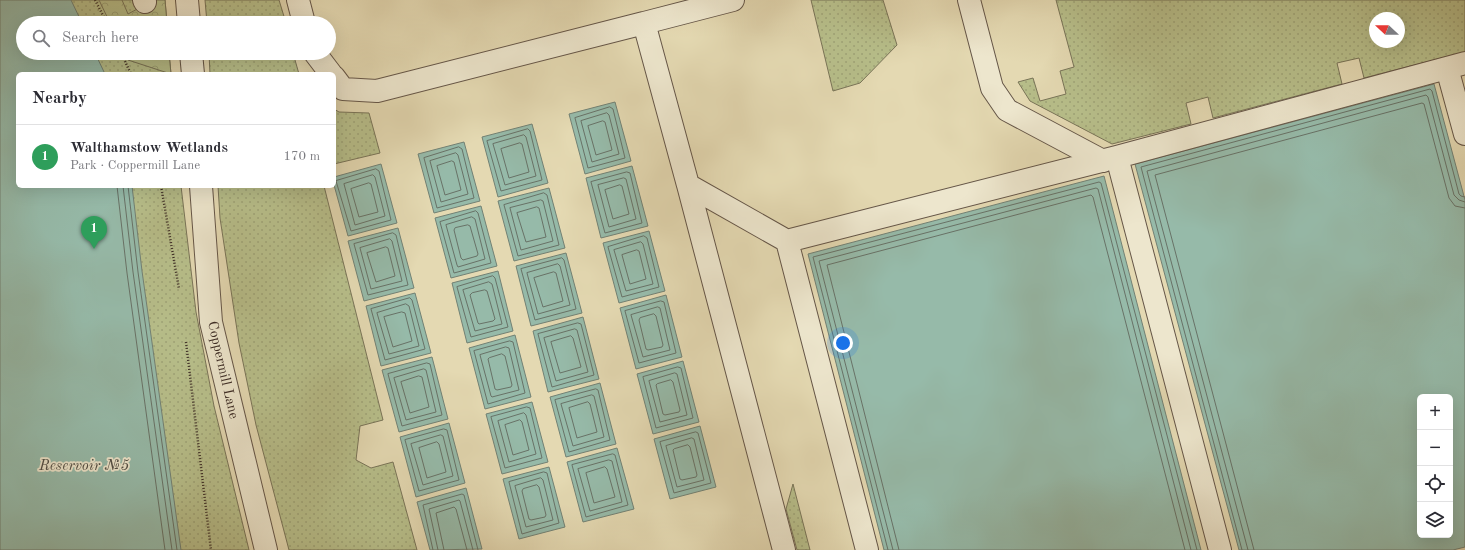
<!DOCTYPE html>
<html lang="en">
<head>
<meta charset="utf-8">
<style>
	body { margin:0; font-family:"Old Standard TT",serif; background:#f7f7f7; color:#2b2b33 }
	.controls { position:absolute; right:12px; bottom:12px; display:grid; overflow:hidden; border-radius:6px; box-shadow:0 4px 16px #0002 }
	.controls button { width:36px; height:36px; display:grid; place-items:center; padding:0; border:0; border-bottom:1px solid #e1e1e2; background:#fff; color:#2b2b33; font:20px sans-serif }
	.compass { position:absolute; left:1369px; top:12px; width:36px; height:36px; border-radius:50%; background:#fff; box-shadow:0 4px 16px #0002; rotate:292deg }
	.you { position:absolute; left:843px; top:343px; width:14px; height:14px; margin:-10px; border:3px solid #fff; border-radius:50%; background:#1a73e8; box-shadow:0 0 0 6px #1a73e833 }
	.badge { display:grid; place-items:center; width:26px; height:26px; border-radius:50%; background:#0b8043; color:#fff; font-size:13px; font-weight:700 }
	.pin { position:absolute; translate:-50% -33px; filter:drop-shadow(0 1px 2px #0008) }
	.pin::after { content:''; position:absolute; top:21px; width:14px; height:12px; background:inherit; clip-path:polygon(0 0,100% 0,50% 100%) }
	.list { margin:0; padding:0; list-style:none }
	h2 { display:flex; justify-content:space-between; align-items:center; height:52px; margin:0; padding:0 16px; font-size:17px }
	h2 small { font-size:13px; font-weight:400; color:#7c7c81 }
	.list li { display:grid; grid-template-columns:26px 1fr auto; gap:12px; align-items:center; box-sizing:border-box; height:64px; padding:0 16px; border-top:1px solid #e1e1e2 }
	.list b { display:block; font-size:15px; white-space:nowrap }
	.list p { margin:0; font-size:13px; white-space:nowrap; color:#7c7c81 }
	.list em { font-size:13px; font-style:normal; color:#7c7c81 }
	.icon { flex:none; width:22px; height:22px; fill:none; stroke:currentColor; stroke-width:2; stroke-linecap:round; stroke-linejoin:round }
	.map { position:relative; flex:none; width:1465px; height:550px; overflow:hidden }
	.search { position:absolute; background:#fff; box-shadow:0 4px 16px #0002; left:16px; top:16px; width:320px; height:44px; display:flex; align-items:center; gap:10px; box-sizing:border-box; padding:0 14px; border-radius:22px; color:#7c7c81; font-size:15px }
	.panel { position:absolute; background:#fff; box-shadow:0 4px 16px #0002; left:16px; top:72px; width:320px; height:116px; border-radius:6px }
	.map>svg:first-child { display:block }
</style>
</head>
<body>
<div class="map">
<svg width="1465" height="550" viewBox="0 0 1465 550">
	<defs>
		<pattern id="grass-dots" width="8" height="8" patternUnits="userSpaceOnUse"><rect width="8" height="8" fill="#b7be8a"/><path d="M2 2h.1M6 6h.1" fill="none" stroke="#9ea377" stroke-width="1.8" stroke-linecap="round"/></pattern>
		<pattern id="forest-crowns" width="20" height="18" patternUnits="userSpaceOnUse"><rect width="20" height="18" fill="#b7be8a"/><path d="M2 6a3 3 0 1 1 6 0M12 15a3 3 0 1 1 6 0" fill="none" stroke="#9ea377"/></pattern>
	</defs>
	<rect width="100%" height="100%" fill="#e4d9b2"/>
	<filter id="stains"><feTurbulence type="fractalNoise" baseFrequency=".005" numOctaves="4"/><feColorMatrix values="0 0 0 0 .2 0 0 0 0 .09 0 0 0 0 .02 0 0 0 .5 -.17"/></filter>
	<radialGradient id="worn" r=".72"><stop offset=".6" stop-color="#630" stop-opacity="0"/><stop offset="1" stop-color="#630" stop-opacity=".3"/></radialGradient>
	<path fill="url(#grass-dots)" stroke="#797458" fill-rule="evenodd" d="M0,0h165l2,23h-144v30h146l2,21h-153v112h163l15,126 18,94 35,144h-249z
		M205,0h74l7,23h-79z
		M811,0h72l14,45 -37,38 -27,8z
		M1056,0h409v52l-101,26 -5,-20 -22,5 5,21 -129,34 -5,-21 -22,6 5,21 -79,20 -82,-43 -12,-19 15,-4 7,23 26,-7 -6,-23 14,-4zM1375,18h24v24h-24z
		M209,53h84l6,21h-89z
		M334,109l5,3 30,1 11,40 -46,11z
		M218,186h106l59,234 -23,6 -4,34 15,8 22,-6 24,88h-128l-33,-125 -17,-82 -19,-125z
		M793,484l17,66h-13l-11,-41z"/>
	<path fill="url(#forest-crowns)" stroke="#797458" d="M99,0h23l6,14 26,-14h11l2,23h-57z
		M125,53h44l2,21 -43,-14z"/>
	<path fill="#96baa9" stroke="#728174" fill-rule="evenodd" d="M0,0h71l11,23h-59v30h72l10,21h-87v112h114l10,85 39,279h-181z
		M1434,84l31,116v347l-12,3h-214l-104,-386zM1420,397h30v138h-30z
		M615,102l16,59 -46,13 -16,-60z
		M532,124l16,59 -50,14 -16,-60z
		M464,142l16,59 -46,12 -16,-59z
		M381,164l16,59 -49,13 -14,-51v-8z
		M632,166l16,60 -47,12 -15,-60z
		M1104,176l97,374h-317l-76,-296z
		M549,188l16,60 -51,13 -16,-60z
		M481,206l16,60 -46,12 -16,-60z
		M398,228l16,60 -50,13 -16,-60z
		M649,231l16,60 -46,12 -16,-60z
		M566,253l16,60 -51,13 -15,-60z
		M498,271l15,60 -46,12 -15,-60z
		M415,293l16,60 -50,13 -15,-60z
		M666,295l16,62 -46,12 -16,-61z
		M583,317l16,62 -51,13 -15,-61z
		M515,335l16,62 -46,12 -16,-61z
		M432,357l16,62 -49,13 -17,-62z
		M683,361l16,61 -46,12 -16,-60z
		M600,383l16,61 -50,13 -16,-60z
		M532,402l16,60 -46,12 -16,-60z
		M449,423l16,60 -49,14 -16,-60z
		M700,426l16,61 -46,12 -16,-60z
		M617,448l17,61 -51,13 -16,-60z
		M549,467l16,60 -46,12 -16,-60z
		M466,488l16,61 -52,1 -13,-48z"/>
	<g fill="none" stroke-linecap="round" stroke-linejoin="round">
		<path stroke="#687267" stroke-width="1" d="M610,107l3,2 12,49 -37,10 -13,-50z
			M607,113l2,2 10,39 -27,8 -11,-41z
			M603,121l2,1 7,28 -16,5 -8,-29z
			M528,129l2,2 12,49 -41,11 -14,-50z
			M524,135l2,2 10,39 -31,9 -12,-41z
			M520,143l2,1 7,28 -20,6 -8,-29z
			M459,147l3,2 12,49 -37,10 -13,-50z
			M456,153l2,2 10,39 -27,8 -11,-41z
			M452,161l2,1 7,28 -16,5 -8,-29z
			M376,169l3,2 12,49 -40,11 -15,-50z
			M627,172l3,1 12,50 -37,10 -14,-51z
			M373,175l2,2 10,39 -30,9 -11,-41z
			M624,178l2,1 10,40 -27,8 -11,-42z
			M369,183l2,1 7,28 -19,5 -8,-28z
			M620,185l2,1 7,28 -16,5 -8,-29z
			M117,186l10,87 38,277
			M123,186l10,86 39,278
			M128,186l10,86 39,278
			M544,193l3,2 12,50 -41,11 -14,-51z
			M541,200l2,1 10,40 -32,9 -11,-42z
			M537,207l2,1 7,29 -20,5 -9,-29z
			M476,211l2,2 13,50 -37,10 -14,-51z
			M472,217l3,2 10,40 -27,8 -1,-2 -11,-40z
			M468,225l2,1 8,28 -1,2 -14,4 -2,-2 -7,-28 1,-2z
			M393,233l3,2 12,50 -40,10 -14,-51z
			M644,236l3,2 12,49 -37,10 -14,-50z
			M390,239l2,2 10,40 -31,8 -11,-41z
			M641,242l2,2 10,40 -27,7 -12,-41z
			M386,247l2,1 7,28 -19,6 -9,-29z
			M637,250l2,1 7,28 -16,5 -8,-29z
			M562,258l2,2 12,49 -41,11 -14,-51z
			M558,264l2,2 10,39 -32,9 -11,-41z
			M554,272l2,1 7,28 -20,6 -9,-29z
			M493,276l2,2 13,49 -37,10 -14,-50z
			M489,282l3,2 10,40 -27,7 -12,-41z
			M485,290l2,1 8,28 -2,2 -14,3 -1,-1 -8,-28 2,-2z
			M410,298l2,2 13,49 -40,11 -14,-51z
			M661,301l3,1 12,51 -37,10 -14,-52z
			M406,304l3,2 10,40 -30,8 -12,-41z
			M658,307l2,1 10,42 -27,7 -12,-42z
			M402,312l3,1 7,28 -19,6 -9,-30z
			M654,314l2,2 7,29 -1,2 -14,3 -2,-1 -7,-29 1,-2z
			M578,323l3,1 13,51 -42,12 -14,-53z
			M575,329l2,1 11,42 -32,9 -12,-43z
			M571,336l2,2 8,29 -21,6 -9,-31z
			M510,341l3,1 12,51 -37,11 -14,-53z
			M506,347l3,1 10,42 -27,7 -1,-1 -11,-41z
			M502,354l3,2 7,29 -1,2 -14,3 -2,-1 -7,-30 1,-1z
			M427,363l3,1 12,51 -40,11 -14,-52z
			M678,367l3,1 12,50 -37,10 -13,-51z
			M424,369l2,1 10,42 -30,8 -12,-42z
			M675,373l2,1 10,41 -27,7 -11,-41z
			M419,376l3,1 7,30 -19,6 -9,-31z
			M671,380l2,2 7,28 -1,2 -14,3 -2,-1 -7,-29 1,-1z
			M596,389l2,1 12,50 -41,12 -14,-52z
			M592,395l2,1 10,41 -31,9 -12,-42z
			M588,402l2,2 7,28 -20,6 -8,-30z
			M527,407l3,1 12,50 -37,10 -14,-51z
			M524,413l2,2 10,39 -27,8 -11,-41z
			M520,420l2,2 7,28 -16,5 -8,-30z
			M444,429l3,1 12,50 -40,11 -14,-51z
			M696,432l2,1 13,50 -37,10 -14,-51z
			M441,435l2,1 10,40 -30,9 -12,-41z
			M692,438l2,1 10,41 -27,7 -11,-41z
			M437,442l2,2 7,28 -19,6 -8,-30z
			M688,445l2,2 7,28 -1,2 -14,3 -2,-1 -7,-29 1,-1z
			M613,454l2,1 13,50 -42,12 -14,-52z
			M609,460l3,1 10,41 -32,9 -12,-42z
			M605,467l2,2 8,28 -21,6 -8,-30z
			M544,472l3,1 12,50 -37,11 -13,-52z
			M541,478l2,2 10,40 -27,7 -11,-41z
			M537,485l2,2 7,28 -1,2 -14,3 -2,-1 -7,-28 1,-2z
			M433,550l-10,-45 39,-11 2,1 14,55
			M438,550l-9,-41 30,-9 1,1 13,49
			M444,550l-8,-37 18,-6 2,2 11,41
			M888,550l-75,-293 286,-75 2,1 96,367
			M893,550l-74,-289 277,-73 2,1 93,361
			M899,550l-72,-285 264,-70 2,2 92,353
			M1242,550l-101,-383 289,-78 2,2 27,103 2,2 4,1
			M1248,550l-101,-379 279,-76 2,2 26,98 5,5 6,2
			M1254,550l-99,-375 267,-72 2,1 25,94 6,8 10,2"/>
		<defs>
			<path id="minor" d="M144,0l1,2
				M187,0l2,23
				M298,0l6,23
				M969,0l23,88 15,22 96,51
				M644,23l89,-23
				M191,53l2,21
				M315,53l16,21
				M1447,68l18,66
				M334,77l9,12 34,2 267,-68 44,162 99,56 330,-84 348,-94
				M1117,157l103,393
				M688,185l96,365
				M201,186l10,136 55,228
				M787,241l80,309"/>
		</defs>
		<use href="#minor" stroke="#655648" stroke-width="24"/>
		<path stroke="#3b2b25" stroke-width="2.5" stroke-dasharray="1 2" stroke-linecap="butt" d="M95,0l12,23
			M121,53l10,21
			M161,186l18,103
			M186,342l25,208"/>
		<use href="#minor" stroke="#ede6cd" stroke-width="22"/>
	</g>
	<g text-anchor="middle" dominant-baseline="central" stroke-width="3.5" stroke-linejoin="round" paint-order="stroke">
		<g font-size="14" fill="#3b2b25" stroke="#ede6cd">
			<text transform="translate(223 370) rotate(77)">Coppermill Lane</text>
		</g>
		<g font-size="15" font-style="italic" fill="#524f46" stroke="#ede6cd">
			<text x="84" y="466">Reservoir №5</text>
		</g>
	</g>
	<rect width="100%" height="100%" filter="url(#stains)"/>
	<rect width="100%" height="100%" fill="url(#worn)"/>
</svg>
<div class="controls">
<button>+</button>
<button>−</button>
<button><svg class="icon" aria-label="locate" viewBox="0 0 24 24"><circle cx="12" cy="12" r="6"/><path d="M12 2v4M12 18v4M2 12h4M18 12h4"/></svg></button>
<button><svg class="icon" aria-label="layers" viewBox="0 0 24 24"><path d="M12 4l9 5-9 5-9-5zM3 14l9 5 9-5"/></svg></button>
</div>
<svg class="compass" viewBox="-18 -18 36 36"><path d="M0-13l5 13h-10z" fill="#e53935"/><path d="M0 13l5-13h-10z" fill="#7c7c81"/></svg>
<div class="you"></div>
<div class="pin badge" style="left:94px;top:249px;background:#2e9e5b">1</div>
<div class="search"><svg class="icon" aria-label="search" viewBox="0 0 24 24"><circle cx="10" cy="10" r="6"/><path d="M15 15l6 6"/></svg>Search here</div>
<section class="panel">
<h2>Nearby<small></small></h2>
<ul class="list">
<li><span class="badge" style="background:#2e9e5b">1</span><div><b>Walthamstow Wetlands</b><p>Park · Coppermill Lane</p></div><em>170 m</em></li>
</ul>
</section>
</div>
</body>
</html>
